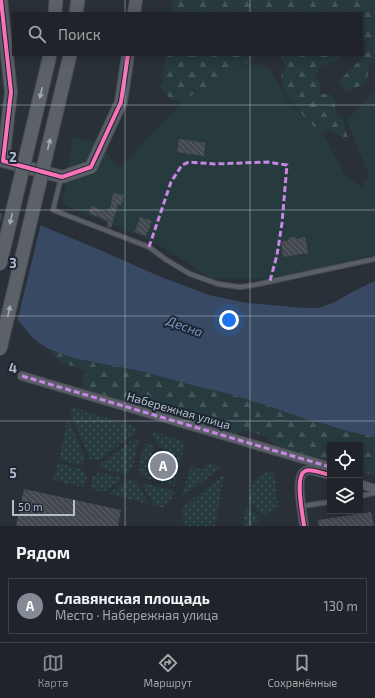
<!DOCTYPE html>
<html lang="ru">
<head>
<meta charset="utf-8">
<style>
	body { margin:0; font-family:"Exo 2",sans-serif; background:#2d3036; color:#f1f3f6 }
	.controls { position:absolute; right:12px; bottom:12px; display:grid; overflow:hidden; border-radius:0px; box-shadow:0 2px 10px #0003 }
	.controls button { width:36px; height:36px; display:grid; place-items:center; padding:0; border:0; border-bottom:1px solid #3d4147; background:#20242a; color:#f1f3f6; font:20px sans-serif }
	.scale { position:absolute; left:12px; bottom:10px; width:63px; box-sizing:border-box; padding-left:4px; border:2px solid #b4bcc9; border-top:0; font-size:11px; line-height:14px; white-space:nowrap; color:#b4bcc9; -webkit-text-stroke:3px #1d2633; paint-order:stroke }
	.you { position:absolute; left:229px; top:320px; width:14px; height:14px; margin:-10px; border:3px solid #fff; border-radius:50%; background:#1a73e8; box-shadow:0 0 0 6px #1a73e833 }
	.badge { display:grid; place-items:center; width:26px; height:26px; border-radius:50%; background:#848b96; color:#fff; font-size:13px; font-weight:700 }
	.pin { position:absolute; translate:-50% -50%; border:2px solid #fff; box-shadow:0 1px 4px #0006 }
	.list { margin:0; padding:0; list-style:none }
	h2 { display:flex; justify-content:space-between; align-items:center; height:52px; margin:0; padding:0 16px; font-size:17px }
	h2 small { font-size:13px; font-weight:400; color:#a2a4a8 }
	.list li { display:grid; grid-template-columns:26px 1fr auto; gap:12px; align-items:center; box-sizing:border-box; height:56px; margin:0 8px 8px; padding:0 8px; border:1px solid #3d4147; border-radius:0px }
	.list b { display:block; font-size:15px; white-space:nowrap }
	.list p { margin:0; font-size:13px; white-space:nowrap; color:#a2a4a8 }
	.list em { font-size:13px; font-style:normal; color:#a2a4a8 }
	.icon { flex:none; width:22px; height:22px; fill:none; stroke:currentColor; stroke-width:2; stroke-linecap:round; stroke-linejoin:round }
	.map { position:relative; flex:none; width:375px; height:526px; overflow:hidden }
	.search { position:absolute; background:#20242a; box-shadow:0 2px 10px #0003; left:12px; right:12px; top:12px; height:44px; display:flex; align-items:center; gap:10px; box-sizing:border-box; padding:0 14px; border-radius:0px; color:#a2a4a8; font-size:15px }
	.sheet { height:116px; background:#20242a }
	nav { display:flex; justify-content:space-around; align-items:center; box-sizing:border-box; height:56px; border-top:1px solid #3d4147; background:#20242a; font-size:11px; color:#a2a4a8 }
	nav a { display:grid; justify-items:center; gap:2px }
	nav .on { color:#848b96 }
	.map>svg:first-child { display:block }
</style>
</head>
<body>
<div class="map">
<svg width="375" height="526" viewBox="0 0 375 526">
	<defs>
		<pattern id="grass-dots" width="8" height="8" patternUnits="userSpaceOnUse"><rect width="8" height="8" fill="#273a3e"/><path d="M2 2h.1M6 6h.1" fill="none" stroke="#445559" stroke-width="1.8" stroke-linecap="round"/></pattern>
		<pattern id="forest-firs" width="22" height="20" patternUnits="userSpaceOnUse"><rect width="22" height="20" fill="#273a3e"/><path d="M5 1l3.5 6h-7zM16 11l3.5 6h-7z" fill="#445559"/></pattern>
		<pattern id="building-back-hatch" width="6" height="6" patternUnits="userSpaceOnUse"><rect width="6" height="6" fill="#444950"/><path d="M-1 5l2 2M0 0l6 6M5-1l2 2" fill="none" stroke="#5d6168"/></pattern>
	</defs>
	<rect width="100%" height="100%" fill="#2a3038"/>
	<path fill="url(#grass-dots)" d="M71,407l65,20 -2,7 -36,27 -4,-2h-4l-20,-47z
		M68,418l18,42 -3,2 -1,3 -23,-5z
		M154,432l29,9 1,7 -9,38 -34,-9 -3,-7 6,-27 6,1 1,-3 4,6c-2,4 -5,8 -1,12 9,8 21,-8 5,-12l-7,-11z
		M134,439l5,1 -6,27 -6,7 -25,-5 -2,-5z
		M58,463l24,6 2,5 3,2 -3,11 -31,-7z
		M209,463l12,5 -38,28h-1l9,-30 12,3z
		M99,472l23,6 -18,14 -14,-3 2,-13 4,-1z
		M267,472h7l4,34 -14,10 -16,-14c3,-15 3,-23 19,-30z
		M224,475l-9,51h-31l-2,-18z
		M128,479l9,3 12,22 -40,-10z
		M142,483l32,8 -2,8 -10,9 -9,-3z
		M247,506l15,13 -12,7h-6l-1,-4z"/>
	<path fill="url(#forest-firs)" d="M173,0h202v63h-6l-2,20 -21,9 -8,-10 27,-27 2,-14 -5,-2v-26h-191z
		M165,55h91l-44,39 -18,8h-14l-10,-3 -9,-10z
		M281,55h62l-9,7 -14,5 -5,8 5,9v10h10l4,4 2,15 7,7 5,19 -20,-9 -13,6 -10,-18 -20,-24 -4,-19 5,-8z
		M49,349l24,9 72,14 50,14 39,9 46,15 25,9 23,6 19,6 28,6v39l-15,-5v-26h-30v18l-50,-15 -20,-14 -16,-3 -14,3 -147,-45 -1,-6 3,-11 -8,-5 -18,-4z"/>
	<path fill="#273a3e" d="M260,64l11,7 18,32 36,34 20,38 16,12 8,-11 -22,-56 28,-29v164l-99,24h-64l-56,-36 -94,-39 11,-67 26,7 20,25 66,-70 58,-34z"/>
	<path fill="#384963" d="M0,213l42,13 58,24 61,27 48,18 38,8 57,5h15l16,-6 19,-11 21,-10v156l-28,-6 -19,-6 -23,-6 -25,-9 -46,-15 -39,-9 -50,-14 -72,-14 -24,-9 -10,-6 -7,-6 -32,-38z"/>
	<path fill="#2a3038" d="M3,212l38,12 -24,98 -17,-20v-79z"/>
	<path fill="url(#building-back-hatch)" d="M179,139l26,4 -1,13 -27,-4z
		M113,193l11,2 -2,10 -4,-1 -7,24 -4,-1 1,-6 -19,-8 2,-7 16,6 1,-4 2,1z
		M140,217l12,4 -6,15 -11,-4z
		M295,237l1,2 9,-2 3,16 -25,4 -2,-15 8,-2 -1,-2z
		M24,489l97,21 -3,16h-102z
		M371,512l3,14h-55l-1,-6z"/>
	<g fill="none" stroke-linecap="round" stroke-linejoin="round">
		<defs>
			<path id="lane" d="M61,178l-8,32 96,37 16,12 25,15 28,10 22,3 14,-2 121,-26
				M360,496l15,-3
				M302,506l28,-4"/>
			<path id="street" d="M22,376l308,91
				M360,484l15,5
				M304,526c-1,-11 -10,-50 1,-55 6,-3 19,3 25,4"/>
			<path id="secondary" d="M1,0l10,92 -8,69 59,16 29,-10 30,-65 7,-47
				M134,13l2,-13"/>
			<path id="primary" d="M55,13l1,-13
				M76,13l2,-13"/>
		</defs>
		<use href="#lane" stroke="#484c53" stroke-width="6"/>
		<use href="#street" stroke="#484c53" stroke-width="10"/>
		<use href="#secondary" stroke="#484c53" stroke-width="14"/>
		<use href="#primary" stroke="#484c55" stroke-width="15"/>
		<use href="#lane" stroke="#5a5e66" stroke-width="4"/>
		<use href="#street" stroke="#5a5e66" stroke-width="8"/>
		<use href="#secondary" stroke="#595d64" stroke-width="12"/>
		<use href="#primary" stroke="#5c6168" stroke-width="13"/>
		<defs>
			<path id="primary-bridge" d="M0,264l50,-209
				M0,349l70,-294"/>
		</defs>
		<use href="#primary-bridge" stroke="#484c55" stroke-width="15" stroke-linecap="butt"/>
		<use href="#primary-bridge" stroke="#5c6168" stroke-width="13"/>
		<path stroke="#c787e3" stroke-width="3" stroke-dasharray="6 3" stroke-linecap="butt" d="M149,247l22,-65 11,-17 7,-3 26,2 52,-2 20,3 -5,58 -5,32 -7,26
			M22,376l308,91
			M360,478l1,6"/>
		<defs>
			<path id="cycleway" d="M1,0l10,92 -8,69 59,16 29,-10 30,-65 7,-47
				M304,526c-1,-11 -10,-50 1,-55 6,-3 19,3 25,4"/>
		</defs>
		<use href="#cycleway" stroke="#1d2633" stroke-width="6"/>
		<use href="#cycleway" stroke="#fb73b8" stroke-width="4"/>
	</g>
	<defs><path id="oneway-solid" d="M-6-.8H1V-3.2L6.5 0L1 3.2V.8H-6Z"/></defs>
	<g fill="#a2aab6">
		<use href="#oneway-solid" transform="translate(41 93) rotate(103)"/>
		<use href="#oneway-solid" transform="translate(49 144) rotate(-77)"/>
		<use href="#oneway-solid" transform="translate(11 219) rotate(103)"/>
		<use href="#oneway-solid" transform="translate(9 311) rotate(-77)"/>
	</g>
	<path fill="none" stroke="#b4bcc9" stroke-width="1" stroke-opacity="0.55" d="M125,0v13M250,0v13M125,55v471M250,55v471M0,105h375M0,210h375M0,316h375M0,421h375"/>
	<g text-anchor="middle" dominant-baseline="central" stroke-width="4" stroke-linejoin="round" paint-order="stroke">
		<g font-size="12" fill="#b4bcc9" stroke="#1d2633">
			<text transform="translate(179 410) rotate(16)">Набережная улица</text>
		</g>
		<g font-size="13" font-style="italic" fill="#7c92b1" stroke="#1d2633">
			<text transform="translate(185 326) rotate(20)">Десна</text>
		</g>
	</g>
	<g font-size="13" text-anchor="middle" font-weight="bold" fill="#b4bcc9" stroke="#1d2633" stroke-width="4" stroke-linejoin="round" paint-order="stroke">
		<text x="13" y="162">2</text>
		<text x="13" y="268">3</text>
		<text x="13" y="373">4</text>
		<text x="13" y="478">5</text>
	</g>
</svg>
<div class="controls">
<button><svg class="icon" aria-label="locate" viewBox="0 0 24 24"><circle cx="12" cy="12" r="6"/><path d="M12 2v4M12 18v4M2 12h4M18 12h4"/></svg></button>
<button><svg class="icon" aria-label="layers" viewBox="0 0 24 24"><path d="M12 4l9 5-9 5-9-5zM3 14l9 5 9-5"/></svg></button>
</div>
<div class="scale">50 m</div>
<div class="you"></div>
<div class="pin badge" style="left:163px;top:466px">A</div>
<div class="search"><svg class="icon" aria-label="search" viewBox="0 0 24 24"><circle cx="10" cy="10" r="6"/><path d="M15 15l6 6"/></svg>Поиск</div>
</div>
<section class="sheet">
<h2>Рядом<small></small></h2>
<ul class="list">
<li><span class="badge">A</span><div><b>Славянская площадь</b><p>Место · Набережная улица</p></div><em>130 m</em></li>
</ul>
</section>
<nav>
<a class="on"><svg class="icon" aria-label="map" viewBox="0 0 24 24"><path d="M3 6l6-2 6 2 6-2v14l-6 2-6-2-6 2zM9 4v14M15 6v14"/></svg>Карта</a>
<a><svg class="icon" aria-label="directions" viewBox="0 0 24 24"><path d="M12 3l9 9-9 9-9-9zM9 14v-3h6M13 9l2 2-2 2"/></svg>Маршрут</a>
<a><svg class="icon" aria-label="saved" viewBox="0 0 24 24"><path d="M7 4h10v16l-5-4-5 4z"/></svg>Сохранённые</a>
</nav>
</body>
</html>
